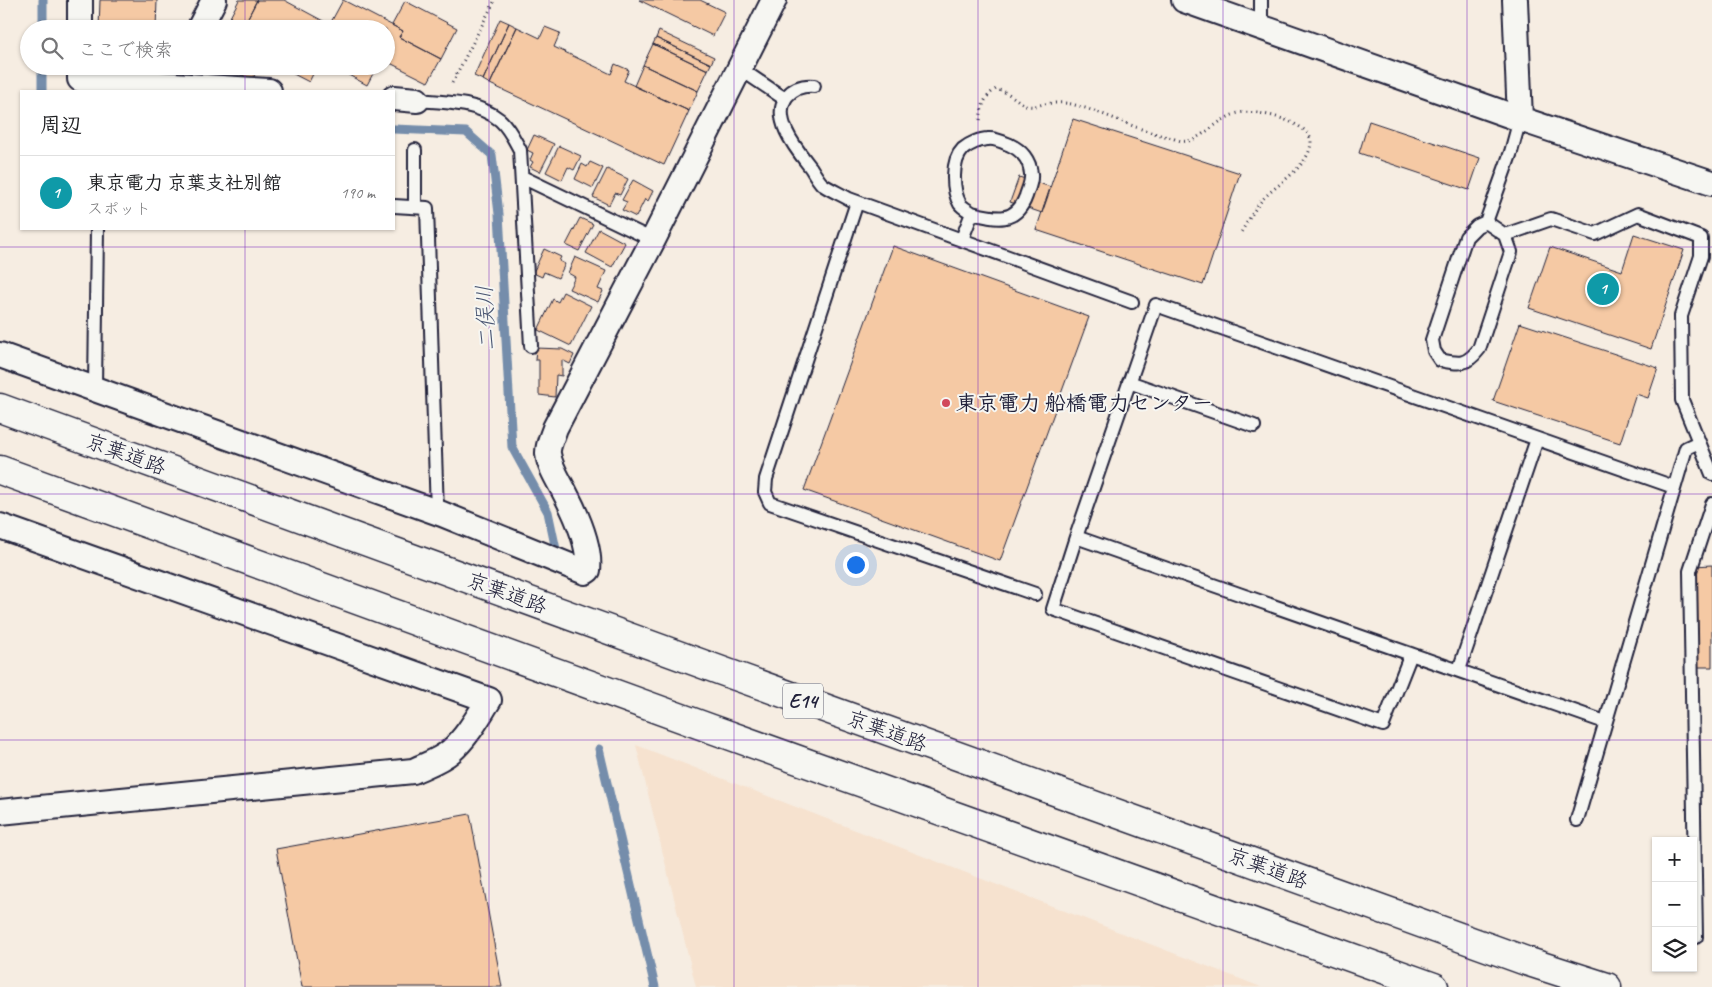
<!DOCTYPE html>
<html lang="ja">
<head>
<meta charset="utf-8">
<style>
	body { margin:0; font-family:Caveat,"Klee One",sans-serif; background:#f6f6f6; color:#202124 }
	.controls { position:absolute; right:15px; bottom:15px; display:grid; overflow:hidden; border-radius:0px; box-shadow:0 1px 4px #0004 }
	.controls button { width:45px; height:45px; display:grid; place-items:center; padding:0; border:0; border-bottom:1px solid #e0e0e0; background:#fff; color:#202124; font:25px sans-serif }
	.you { position:absolute; left:855px; top:564px; width:18px; height:18px; margin:-12px; border:4px solid #fff; border-radius:50%; background:#1a73e8; box-shadow:0 0 0 8px #1a73e833 }
	.badge { display:grid; place-items:center; width:32px; height:32px; border-radius:50%; background:#db2777; color:#fff; font-size:16px; font-weight:700 }
	.pin { position:absolute; translate:-50% -50%; border:2px solid #fff; box-shadow:0 1px 5px #0006 }
	.list { margin:0; padding:0; list-style:none }
	h2 { display:flex; justify-content:space-between; align-items:center; height:65px; margin:0; padding:0 20px; font-size:21px }
	h2 small { font-size:16px; font-weight:400; color:#757577 }
	.list li { display:grid; grid-template-columns:32px 1fr auto; gap:15px; align-items:center; box-sizing:border-box; height:75px; padding:0 20px; border-top:1px solid #e0e0e0 }
	.list b { display:block; font-size:19px; white-space:nowrap }
	.list p { margin:0; font-size:16px; white-space:nowrap; color:#757577 }
	.list em { font-size:16px; font-style:normal; color:#757577 }
	.icon { flex:none; width:28px; height:28px; fill:none; stroke:currentColor; stroke-width:2; stroke-linecap:round; stroke-linejoin:round }
	.map { position:relative; flex:none; width:1712px; height:987px; overflow:hidden }
	.search { position:absolute; background:#fff; box-shadow:0 1px 4px #0004; left:20px; top:20px; width:375px; height:55px; display:flex; align-items:center; gap:12px; box-sizing:border-box; padding:0 18px; border-radius:28px; color:#757577; font-size:19px }
	.panel { position:absolute; background:#fff; box-shadow:0 1px 4px #0004; left:20px; top:90px; width:375px; height:140px; border-radius:0px }
	.map>svg:first-child { display:block }
</style>
</head>
<body>
<div class="map">
<svg width="1712" height="987" viewBox="0 0 1712 987">
	<rect width="100%" height="100%" fill="#f6ede2"/>
	<filter id="ink" filterUnits="userSpaceOnUse"><feTurbulence type="fractalNoise" baseFrequency=".02" numOctaves="2"/><feDisplacementMap in="SourceGraphic" scale="10" xChannelSelector="R" yChannelSelector="G"/><feConvolveMatrix kernelMatrix="1 2 1 2 8 2 1 2 1" color-interpolation-filters="sRGB"/></filter>
	<g filter="url(#ink)">
		<path fill="#f6e2cf" d="M636,745l625,242h-565z"/>
		<g fill="none" stroke-linecap="round" stroke-linejoin="round">
			<path stroke="#748dab" stroke-width="9" d="M43,29v-29
				M42,91v-25
				M394,129l72,3 26,23 7,59 13,233 36,65 10,47
				M599,749l56,238"/>
		</g>
		<path fill="#f5c9a4" stroke="#22223b" d="M100,0h57l-1,29h-57z
			M239,0h18l-15,29h-18z
			M257,0h27l54,29h-96z
			M343,0l60,31 -4,6 42,22 -13,23 -42,-21v-32h-48l-8,-5z
			M639,0h61l25,12 -12,24z
			M405,1l52,27 -16,31 -42,-22 4,-6 -11,-6z
			M500,19l9,4 -26,57 -9,-4z
			M509,23l8,4 -27,57 -7,-4z
			M517,27l23,11 5,-11 15,6 -6,14 57,27 4,-10 14,6 -5,11 65,30 -25,54 -174,-81z
			M659,31l55,26 -3,7 -55,-26z
			M656,38l55,26 -3,6 -55,-26z
			M653,44l55,26 -10,21 -55,-26z
			M643,65l55,26 -9,20 -55,-25z
			M226,66h33l-7,14z
			M278,66h39l-8,16z
			M332,66h45l-10,19z
			M1073,119l167,54 -37,112 -167,-55z
			M1369,121l111,37 -11,32 -110,-37z
			M534,135l20,9 -14,28 -10,-5 3,-5 -3,-2 3,-7 -6,-3z
			M559,146l22,10 -7,14 -6,-3 -6,13 -16,-8z
			M590,162l13,6 -10,20 -18,-9 7,-15 5,3z
			M607,169l21,10 -8,16 -5,-2 -6,12 -16,-8z
			M1019,177l32,10 -9,26 -32,-11z
			M633,180l20,11 -5,10 -3,-2 -9,18 -14,-7 5,-8 -5,-2z
			M580,218l13,6 -14,27 -13,-6z
			M599,229l26,14 -13,24 -26,-14z
			M1634,234l50,16 -33,99 -122,-41 21,-61 72,24z
			M893,246l196,71 -89,244 -196,-71z
			M544,249l17,8 -2,4 6,3 -7,14 -14,-6 -2,5 -9,-4z
			M575,257l31,14 -8,18 5,2 -5,11 -29,-13 6,-12 -7,-4z
			M563,292l28,14 -20,40 -33,-16 15,-31 5,3z
			M1520,323l138,45 -10,30 -12,-4 -16,49 -127,-42z
			M536,348l26,1 12,6 -4,9 -8,-4v16l-6,-1 -1,22 -16,-2v-35h-4z
			M1712,565v102h-16l-2,-101z
			M470,814l32,173h-200l-26,-138z"/>
		<g fill="none" stroke-linecap="round" stroke-linejoin="round">
			<defs>
				<path id="lane" d="M1261,0v27
					M739,68l46,31
					M814,86c-11,-1 -20,2 -27,10 -17,23 11,55 24,72 3,5 7,12 11,16 8,6 19,10 27,15l283,103
					M417,100c27,2 61,2 83,20 9,8 14,19 20,30l11,196
					M415,150v57
					M522,177l131,63
					M857,202l-91,277 -1,13 5,11 265,91
					M394,206l33,2 10,304
					M1486,222l19,13 6,17 -32,97c-13,17 -20,15 -39,11l-6,-9 -2,-11 34,-103 11,-11z
					M1486,222l25,-70 9,-33
					M1505,235l46,-16 44,15 43,-20 63,24v18l-20,60 1,84 17,42 -13,6 -109,372
					M962,239l10,-26c-4,-3 -9,-5 -12,-9 -8,-14 -9,-43 3,-55 6,-5 17,-10 25,-10 7,-1 15,3 22,6 11,5 20,15 21,29 1,8 -3,15 -5,22 -10,28 -30,23 -54,17
					M1129,382l125,44
					M95,388l2,-159
					M1699,442l13,32
					M1076,537l-23,72 330,116 28,-71
					M1459,670l78,-231
					M1605,722l-529,-185 80,-232 518,182
					M1696,937l-6,-366 22,-67"/>
				<path id="street" d="M1184,0l336,119 192,64
					M1515,0l5,119
					M80,29v-29
					M199,29l15,-29
					M80,66v13l189,12
					M394,98l23,2
					M0,355l442,159 143,58 3,-2c3,-24 -12,-56 -23,-77 -6,-12 -15,-25 -17,-39 -1,-8 5,-19 7,-26l98,-188 121,-240
					M0,526l489,174c-11,17 -22,37 -38,51 -10,9 -25,14 -38,20l-413,41"/>
				<path id="highway" d="M0,408l719,262 807,291 81,26
					M0,470l709,258 725,259"/>
			</defs>
			<use href="#lane" stroke="#22223b" stroke-width="16"/>
			<use href="#street" stroke="#22223b" stroke-width="28"/>
			<use href="#highway" stroke="#22223b" stroke-width="31"/>
			<path stroke="#22223b" stroke-width="3" stroke-dasharray="1 4" stroke-linecap="butt" d="M452,83l43,-83
				M980,120c2,-15 4,-23 16,-31 5,2 10,3 14,6 7,4 11,9 19,11 5,1 10,-1 15,-2 8,-1 19,-2 27,0 33,8 63,25 97,33 5,1 13,5 18,4 14,0 35,-25 53,-28 17,-4 72,9 72,29 -1,24 -34,42 -48,57 -9,10 -16,24 -23,35"/>
			<use href="#lane" stroke="#f6f6f2" stroke-width="12"/>
			<use href="#street" stroke="#f6f6f2" stroke-width="24"/>
			<use href="#highway" stroke="#f6f6f2" stroke-width="28"/>
		</g>
	</g>
	<path fill="none" stroke="#7b2cbf" stroke-width="1" stroke-opacity="0.55" d="M245,0v29M489,0v987M734,0v987M978,0v987M1223,0v987M1467,0v987M245,66v25M245,229v758M0,247h1712M0,494h1712M0,740h1712"/>
	<circle fill="#d1495b" stroke="#f6f6f2" stroke-width="2" cx="946" cy="403" r="5"/>
	<g text-anchor="middle" dominant-baseline="central" stroke-width="4" stroke-linejoin="round" paint-order="stroke">
		<rect fill="#f6f6f2" stroke="#626272" stroke-width="1" x="783" y="683.5" width="40" height="35" rx="4"/>
		<g font-size="20" font-weight="bold" fill="#22223b">
			<text x="803" y="701">E14</text>
		</g>
		<g font-size="21" font-weight="bold" fill="#22223b" stroke="#f6f6f2" text-anchor="start">
			<text x="956" y="403">東京電力 船橋電力センター</text>
		</g>
		<g font-size="21" fill="#22223b" stroke="#f6f6f2">
			<text transform="translate(126 454) rotate(20)">京葉道路</text>
			<text transform="translate(507 593) rotate(20)">京葉道路</text>
			<text transform="translate(887 731) rotate(20)">京葉道路</text>
			<text transform="translate(1268 868) rotate(20)">京葉道路</text>
		</g>
		<g font-size="22" font-style="italic" fill="#4b5773" stroke="#f6f6f2">
			<text transform="translate(486 318) rotate(-93)">二俣川</text>
		</g>
	</g>
</svg>
<div class="controls">
<button>+</button>
<button>−</button>
<button><svg class="icon" aria-label="layers" viewBox="0 0 24 24"><path d="M12 4l9 5-9 5-9-5zM3 14l9 5 9-5"/></svg></button>
</div>
<div class="you"></div>
<div class="pin badge" style="left:1603px;top:289px;background:#0f9aa8">1</div>
<div class="search"><svg class="icon" aria-label="search" viewBox="0 0 24 24"><circle cx="10" cy="10" r="6"/><path d="M15 15l6 6"/></svg>ここで検索</div>
<section class="panel">
<h2>周辺<small></small></h2>
<ul class="list">
<li><span class="badge" style="background:#0f9aa8">1</span><div><b>東京電力 京葉支社別館</b><p>スポット</p></div><em>190 m</em></li>
</ul>
</section>
</div>
</body>
</html>
